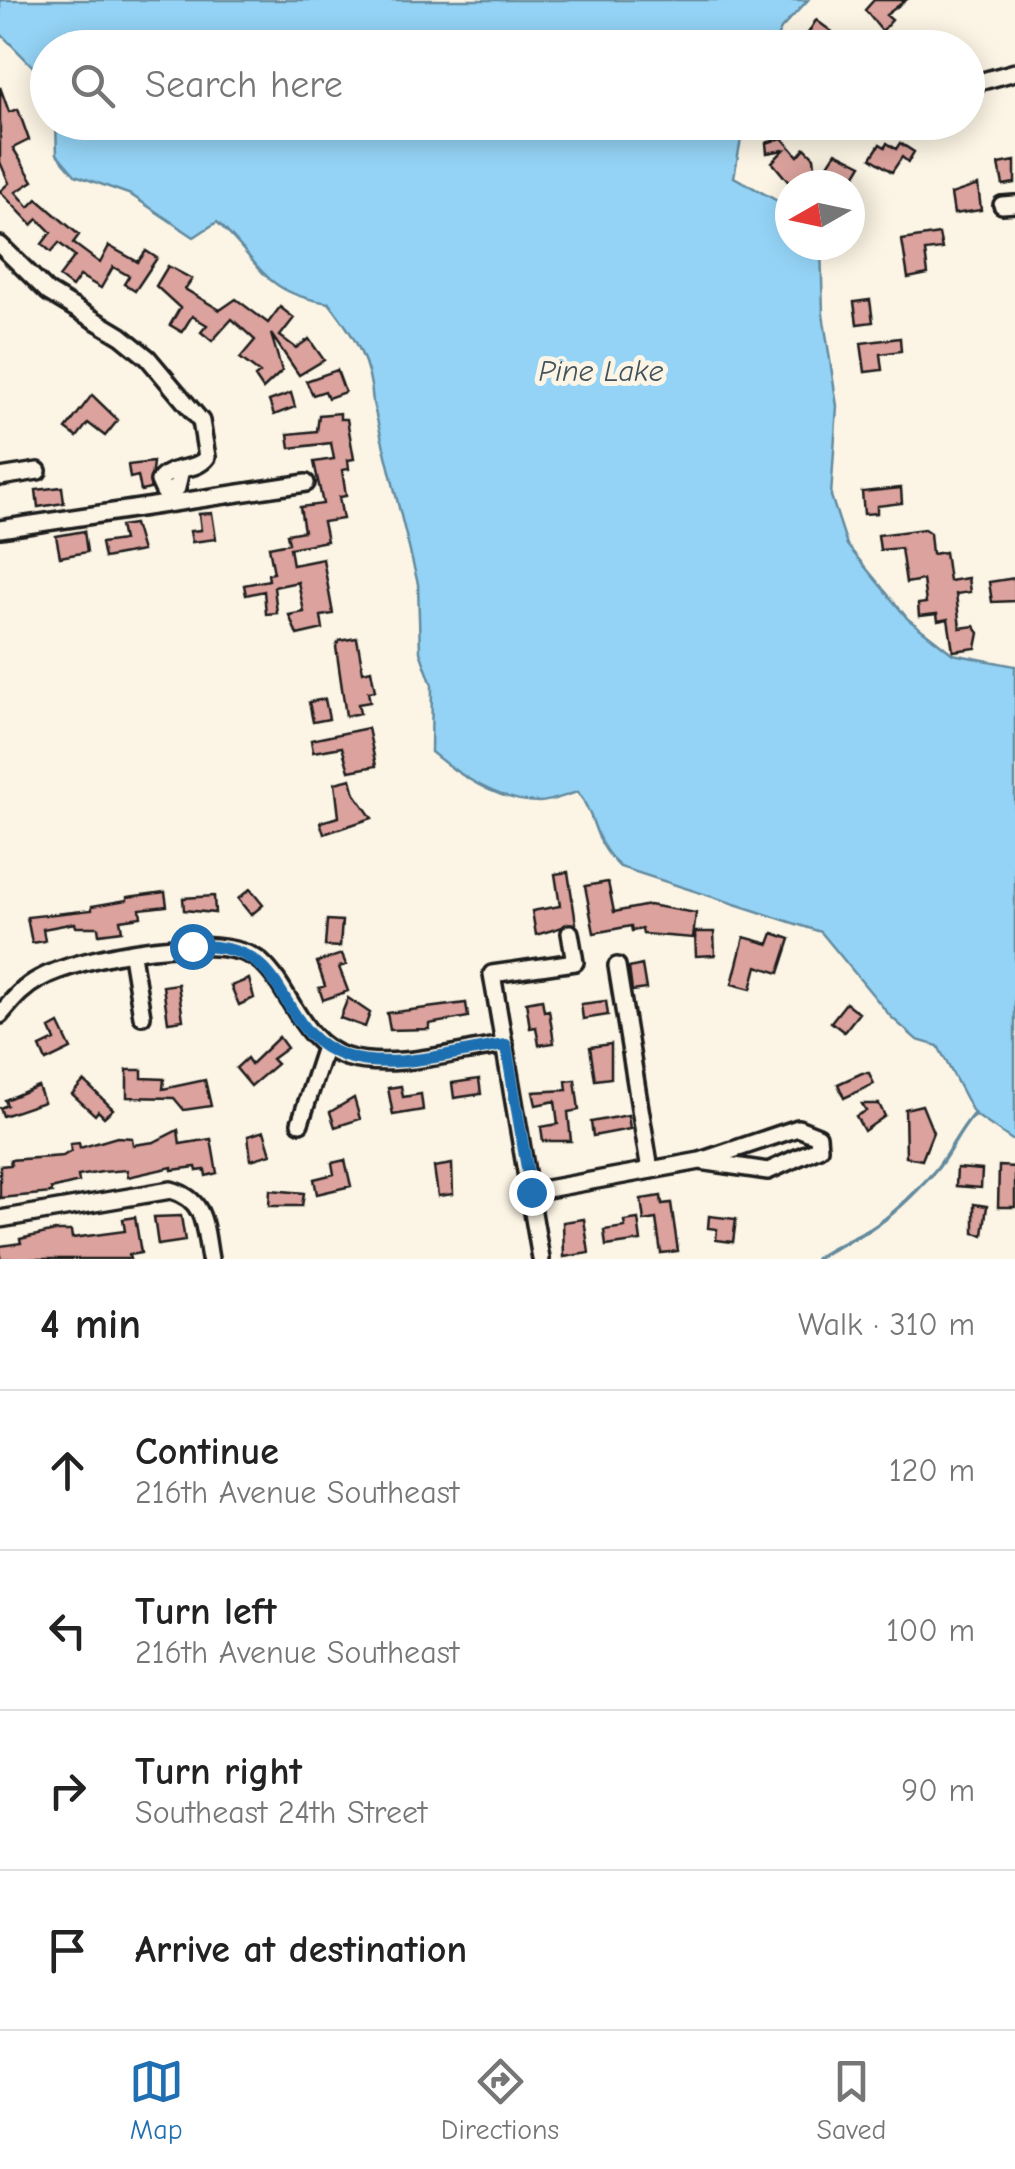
<!DOCTYPE html>
<html lang="en">
<head>
<meta charset="utf-8">
<style>
	body { margin:0; font-family:"Comic Neue",sans-serif; background:#f6f6f6; color:#222 }
	.compass { position:absolute; left:775px; top:170px; width:90px; height:90px; border-radius:50%; background:#fff; box-shadow:0 5px 25px #0003; rotate:261deg }
	.stop { position:absolute; width:30px; height:30px; margin:-22px; border:8px solid #1f6fb2; border-radius:50%; background:#fff }
	.stop.end { background:#1f6fb2; border-color:#fff; box-shadow:0 2px 10px #0008 }
	.list { margin:0; padding:0; list-style:none }
	h2 { display:flex; justify-content:space-between; align-items:center; height:130px; margin:0; padding:0 40px; font-size:42px }
	h2 small { font-size:32px; font-weight:400; color:#767676 }
	.list li { display:grid; grid-template-columns:65px 1fr auto; gap:30px; align-items:center; box-sizing:border-box; height:160px; padding:0 40px; border-top:2px solid #e0e0e0 }
	.list b { display:block; font-size:38px; white-space:nowrap }
	.list p { margin:0; font-size:32px; white-space:nowrap; color:#767676 }
	.list em { font-size:32px; font-style:normal; color:#767676 }
	.icon { flex:none; width:55px; height:55px; fill:none; stroke:currentColor; stroke-width:2; stroke-linecap:round; stroke-linejoin:round }
	.map { position:relative; flex:none; width:1015px; height:1259px; overflow:hidden }
	.search { position:absolute; background:#fff; box-shadow:0 5px 25px #0003; left:30px; right:30px; top:30px; height:110px; display:flex; align-items:center; gap:25px; box-sizing:border-box; padding:0 35px; border-radius:55px; color:#767676; font-size:38px }
	.sheet { height:770px; background:#fff }
	nav { display:flex; justify-content:space-around; align-items:center; box-sizing:border-box; height:140px; border-top:2px solid #e0e0e0; background:#fff; font-size:28px; color:#767676 }
	nav a { display:grid; justify-items:center; gap:5px }
	nav .on { color:#1f6fb2 }
	.map>svg:first-child { display:block }
</style>
</head>
<body>
<div class="map">
<svg width="1015" height="1259" viewBox="0 0 1015 1259">
	<rect width="100%" height="100%" fill="#fcf5e5"/>
	<filter id="ink" filterUnits="userSpaceOnUse"><feTurbulence type="fractalNoise" baseFrequency=".01" numOctaves="2"/><feDisplacementMap in="SourceGraphic" scale="20" xChannelSelector="R" yChannelSelector="G"/><feConvolveMatrix kernelMatrix="1 2 1 2 8 2 1 2 1" color-interpolation-filters="sRGB"/></filter>
	<g filter="url(#ink)">
		<path fill="#94d3f5" stroke="#648a9e" stroke-width="2.5" d="M0,0h808l-27,29 -9,18 -724,1 -1,33 -47,-48z
			M56,123h688l-10,54 56,31v37h31l2,69 14,92 -6,90 16,49 61,74 45,35 62,12v476l-41,-28 -36,-68 -21,-6 -26,-23 -70,-85 -201,-65c-29,-28 -21,-45 -42,-75 -12,3 -27,10 -39,10 -40,0 -79,-26 -108,-50l1,-67 -12,-33 -2,-68 -45,-181c-2,-41 -19,-68 -44,-100 -68,-10 -67,-40 -112,-81l-23,15 -63,-42 -56,-20 -18,-21z"/>
		<g fill="none" stroke-linecap="round" stroke-linejoin="round">
			<path stroke="#648a9e" stroke-width="4" d="M816,1259c18,-13 36,-19 55,-30 22,-14 46,-38 64,-58 13,-15 23,-39 39,-57"/>
		</g>
		<path fill="#dca29d" stroke="#1c1c1c" stroke-width="2.5" d="M874,0h32l-20,15 6,5 -10,11 -17,-21z
			M816,20l19,14 -6,14h-30z
			M0,87l9,25 9,-3 11,31 -16,8 20,33 -17,11 13,15 8,-8 42,36 -6,8 27,20 9,-17 29,16 8,-11 11,7 -22,33 -11,-7 5,-8 -16,-9 -12,21 -21,-12 -8,11 -13,-10 16,-21 -16,-13 -8,9 -9,-8 9,-12 -13,-13 -6,6 -32,-34 9,-8 -9,-21z
			M782,138l16,18 7,-8 9,9 3,25 19,-30 26,13 -12,20h-59l-19,-23 12,-12 -17,3 -1,-10z
			M887,143l9,6 4,-6 14,9 -6,10 -6,-5 -10,15 -21,-14 9,-14 5,3z
			M1015,161v22l-12,2 -4,-21z
			M978,185l3,25 -27,4 -3,-20z
			M939,234l3,15 -17,2 3,23 -20,4 -6,-38z
			M168,266l24,13 -7,10 35,21 16,-11 32,24 12,-16 14,11 -14,18 16,12 13,-9 15,21 -25,15 -28,-41 11,37 -19,18 -8,-12 5,-4 -20,-15 15,-18 -23,-21 -20,22 -11,-9 6,-7 -15,-9 -10,16 -12,-7 10,-17 -24,-22z
			M870,300l3,22 -16,2 -3,-22z
			M900,338l1,13 -21,3 2,16 -17,2 -4,-29z
			M337,370l8,22 -17,6 -3,-7 -12,4 -7,-14z
			M291,393l4,14 -21,8 -5,-14z
			M92,395l26,25 -13,16 -17,-13 -11,14 -11,-8z
			M340,413v6h7l7,40 -6,1 1,9 -7,1 4,26 -7,1 4,22 -20,3 4,19 -37,7 3,17 30,-6 10,55 -12,2 2,13 -26,6 -8,-20 15,-3 -6,-30 -24,5 3,26 -11,1 -2,-23 -18,4 -2,-10 25,-5 -1,-6 6,-1 -5,-26 20,-4 -2,-9 17,-3 -4,-24 23,-3 -9,-42 20,-3 -3,-16 -41,5 -2,-14 29,-3 2,-16z
			M153,462l-3,27 -9,2 -3,-15 -8,2 -2,-13z
			M62,487l2,16 -26,4 -2,-17z
			M901,488l1,15 -25,3v7l-13,1 -2,-22z
			M212,513l4,26 -24,3 -2,-11 11,-1 -2,-16z
			M134,524l8,27 -38,7 -3,-15 22,-3 -3,-14z
			M924,529l6,4 2,21 13,-2 4,29 19,-3 2,14 -14,2 4,34 14,-2 5,7 -3,15 -23,3 -5,-32 -10,2 -1,-7 -18,2 -1,-12 8,-1 -3,-23 -17,3 -5,-35 -21,2 -2,-15z
			M84,531l3,21 -27,5 -4,-21z
			M1015,578v23l-23,1 -3,-20z
			M357,638l6,34 8,-2 4,21 -7,1 2,10 -12,2 2,9 -14,3 -10,-69 3,-6z
			M325,699l4,20 -16,3 -4,-20z
			M368,728l8,38 -27,5 -7,-24 -29,5 -2,-12z
			M351,779l4,15 17,24 -48,16 -4,-12 19,-5 -4,-34z
			M568,872l8,51 -40,12 -4,-24 28,-5 -5,-32z
			M608,882l6,30 35,-7 47,8 -3,25 -50,-4 -1,-5 -10,2 -1,-5 -37,7 -9,-47z
			M250,889l13,16 -12,10 -13,-16z
			M165,892l2,14 -27,3 1,8 -21,3 2,11 -23,3 -1,-7h-22l-1,-4 -32,6 2,12 -13,2 -5,-26 65,-7v-4l35,-6v-3z
			M214,896l1,17 -31,-3 -1,-12z
			M327,920l15,1 -2,26 -15,-1z
			M695,932h19l1,23 -19,1z
			M773,933l17,6 -11,34 -22,-7 -6,23 -19,-5 12,-47 25,7z
			M342,954l4,11 -7,2 9,24 -25,9 -4,-12 6,-2 -8,-24z
			M642,965l4,24 -14,2 -3,-23z
			M249,979l5,19 -15,7 -8,-19z
			M178,984l5,36 -15,2 -5,-36z
			M348,998l22,15 -5,14 -25,-9z
			M542,999l2,12 5,-1 5,33 -15,2 -3,-18 -6,1 -4,-26z
			M606,1001l2,14 -25,4 -2,-15z
			M466,1003l2,14 -39,7v5l-39,1 -3,-17z
			M846,1003l13,10 -15,19 -13,-10z
			M59,1024l12,25 -25,12 -6,-14 15,-7 -5,-11z
			M279,1037l8,11 -15,11 5,5 -26,22 -15,-18 11,-10 4,6z
			M611,1044v34l-16,2 -5,-33z
			M127,1070h15v8l22,1 -1,10 42,-9 6,26 -27,4 -10,-12 -47,-1z
			M862,1073h7l5,11 -30,14 -6,-14z
			M479,1079l2,15 -27,4 -2,-15z
			M575,1080l4,30 -11,2 3,29h-28l-2,-14 17,-3 -3,-23 -19,4 -3,-13 34,-2 -1,-9z
			M84,1081l29,28 -9,8 -6,-6 -3,4 -23,-21z
			M38,1086l6,16 -41,14 -3,-8 7,-3 -2,-5z
			M401,1086l2,11 18,-3 2,16 -30,5 -5,-27z
			M354,1098l6,21 -25,8 -5,-15z
			M862,1104h17l6,12 -21,15 -8,-15 10,-5z
			M922,1105l11,27 -11,28 -16,-3 -1,-48z
			M628,1115l2,14 -37,7 -2,-14z
			M178,1130l2,14 31,-5 6,34 -11,3 -1,-6 -8,1 -1,-4 -24,3v-3l-44,10 -1,-7 -25,2 -24,4 1,6 -28,7 1,4 -52,5v-32l11,-1 -1,-5 53,-4 8,-5 -1,-7 9,-1 1,5 37,-11 15,1 1,7 21,-3z
			M264,1131l7,23 -20,6 -3,-24z
			M345,1160l6,26 -34,8 -3,-15 20,-5 -2,-11z
			M452,1164l1,30 -15,2 -4,-29z
			M999,1166l16,1v40h-17z
			M957,1168l25,2 -1,18 -25,-2z
			M270,1190l34,3 -2,13h-33z
			M661,1196l1,8 9,-1 7,48 -17,2 -5,-34 -12,2 -3,-22z
			M974,1204l13,2 -4,29 -9,-2z
			M181,1216l4,25 -27,4 -4,-28z
			M709,1216l27,3 -3,23 -17,-2 1,-11 -9,-1z
			M135,1217l6,36 -12,2 1,4h-130v-13l21,-3 -1,-4 35,-8h16l1,7 53,-7 -2,-12z
			M584,1219l5,34 -25,4 -1,-35z
			M638,1219l3,22 -35,5 -2,-16 21,-3 -1,-6z"/>
		<g fill="none" stroke-linecap="round" stroke-linejoin="round">
			<defs>
				<path id="minor" d="M968,85l47,-13
					M1002,205l13,-1
					M0,245l48,47 73,44 27,22 53,63 6,36c-12,16 -35,7 -48,24l5,11 13,-4 4,-19
					M0,477l38,-6
					M0,529l306,-46
					M132,955l10,61
					M617,966l33,204
					M0,1015c12,-14 22,-27 39,-36 42,-23 183,-51 222,-17 32,29 38,80 85,95 47,14 111,-6 159,-12
					M300,1123l25,-76
					M531,1192l169,-31 98,-33 20,8 1,12 -51,23 -68,-10
					M0,1219l171,-29c35,10 33,36 39,69
					M541,1259l-49,-285 83,-12 -5,-29"/>
			</defs>
			<use href="#minor" stroke="#1c1c1c" stroke-width="22"/>
			<use href="#minor" stroke="#fcf5e5" stroke-width="15"/>
		</g>
	</g>
	<g fill="none" stroke-linecap="round" stroke-linejoin="round" filter="url(#ink)">
		<path stroke="#1f6fb2" stroke-width="12" d="M192,946c107,-4 77,85 153,110 47,16 112,-5 161,-11l25,147"/>
	</g>
	<g text-anchor="middle" dominant-baseline="central" stroke-width="10" stroke-linejoin="round" paint-order="stroke">
		<g font-size="30" font-style="italic" fill="#40535d" stroke="#fcf5e5">
			<text x="601" y="371">Pine Lake</text>
		</g>
	</g>
</svg>
<svg class="compass" viewBox="-18 -18 36 36"><path d="M0-13l5 13h-10z" fill="#e53935"/><path d="M0 13l5-13h-10z" fill="#767676"/></svg>
<div class="stop" style="left:192px;top:946px"></div>
<div class="stop end" style="left:531px;top:1192px"></div>
<div class="search"><svg class="icon" aria-label="search" viewBox="0 0 24 24"><circle cx="10" cy="10" r="6"/><path d="M15 15l6 6"/></svg>Search here</div>
</div>
<section class="sheet">
<h2>4 min<small>Walk · 310 m</small></h2>
<ul class="list">
<li><svg class="icon" aria-label="ahead" viewBox="0 0 24 24"><path d="M12 20V5M6 11l6-6 6 6"/></svg><div><b>Continue</b><p>216th Avenue Southeast</p></div><em>120 m</em></li>
<li><svg class="icon" aria-label="left" viewBox="0 0 24 24"><path d="M17 20v-9H6M10 6l-5 5 5 5"/></svg><div><b>Turn left</b><p>216th Avenue Southeast</p></div><em>100 m</em></li>
<li><svg class="icon" aria-label="right" viewBox="0 0 24 24"><path d="M7 20v-9h11M14 6l5 5-5 5"/></svg><div><b>Turn right</b><p>Southeast 24th Street</p></div><em>90 m</em></li>
<li><svg class="icon" aria-label="arrive" viewBox="0 0 24 24"><path d="M6 21V4h12l-3 4 3 4H6"/></svg><div><b>Arrive at destination</b></div></li>
</ul>
</section>
<nav>
<a class="on"><svg class="icon" aria-label="map" viewBox="0 0 24 24"><path d="M3 6l6-2 6 2 6-2v14l-6 2-6-2-6 2zM9 4v14M15 6v14"/></svg>Map</a>
<a><svg class="icon" aria-label="directions" viewBox="0 0 24 24"><path d="M12 3l9 9-9 9-9-9zM9 14v-3h6M13 9l2 2-2 2"/></svg>Directions</a>
<a><svg class="icon" aria-label="saved" viewBox="0 0 24 24"><path d="M7 4h10v16l-5-4-5 4z"/></svg>Saved</a>
</nav>
</body>
</html>
